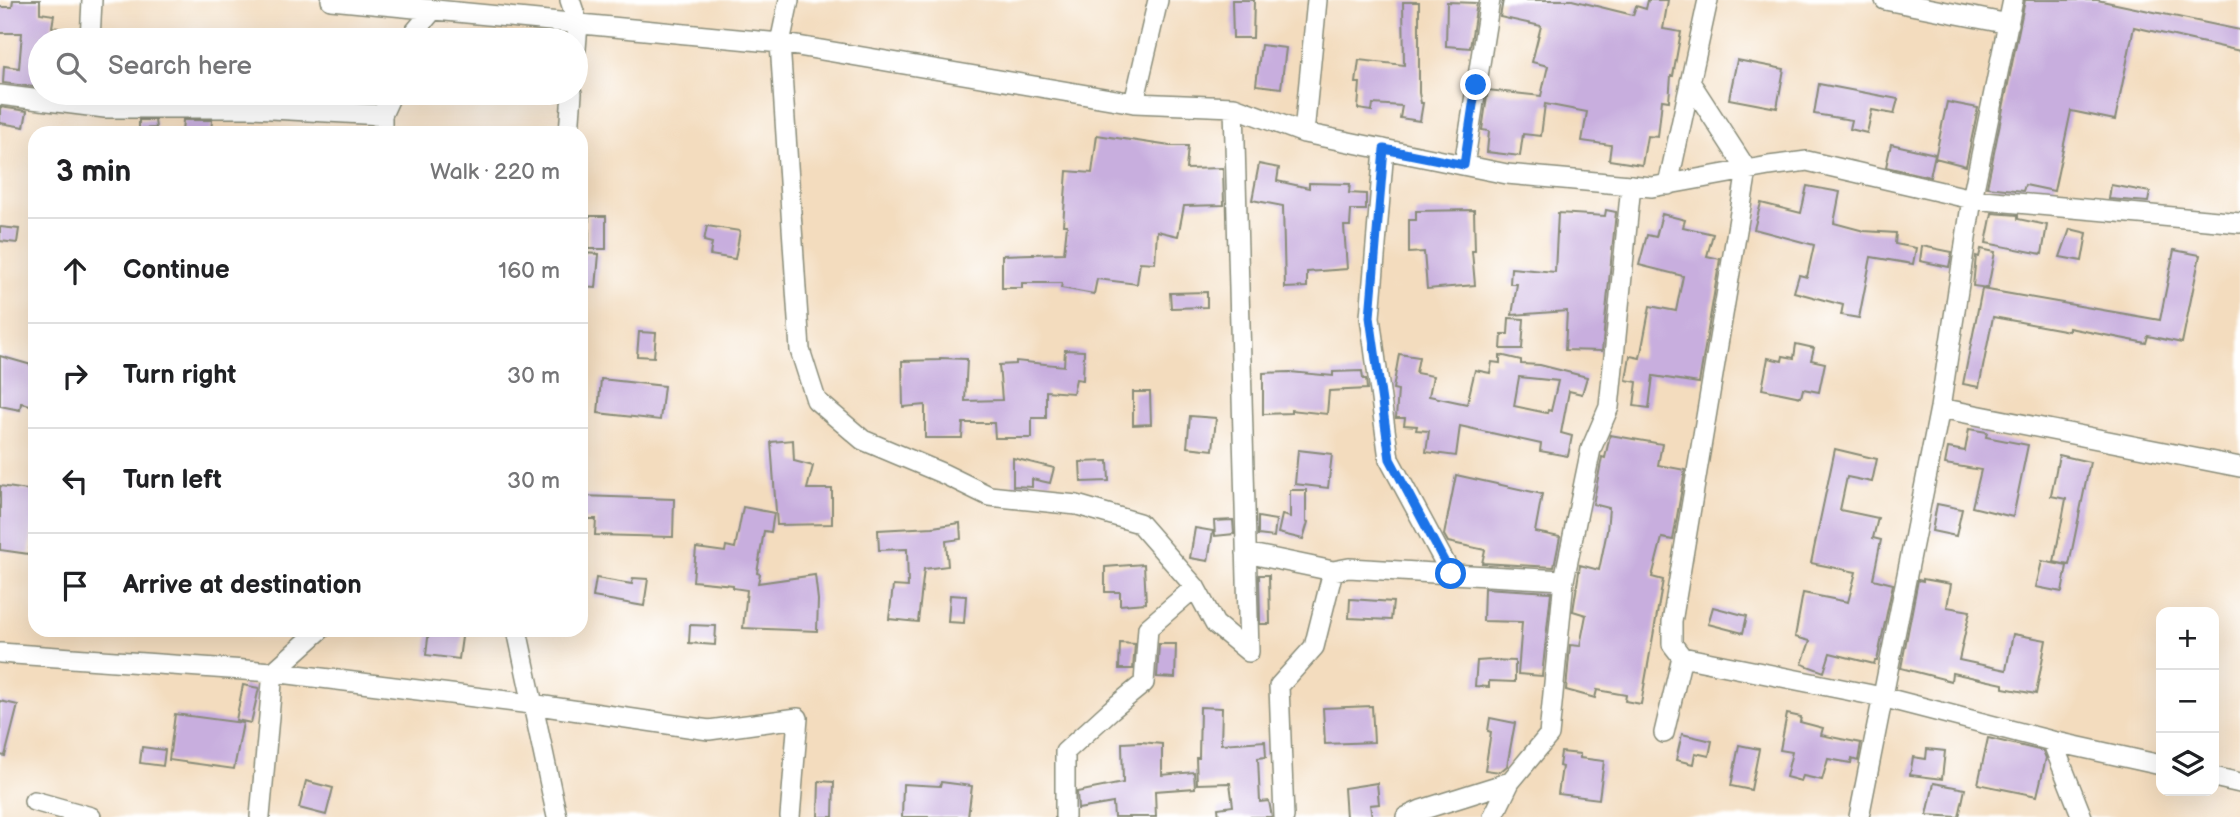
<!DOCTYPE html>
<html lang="en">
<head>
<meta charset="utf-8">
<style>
	body { margin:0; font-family:"Balsamiq Sans",sans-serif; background:#f2f2f2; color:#202124 }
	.controls { position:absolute; right:21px; bottom:21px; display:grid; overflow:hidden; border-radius:14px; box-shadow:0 7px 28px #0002 }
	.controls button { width:63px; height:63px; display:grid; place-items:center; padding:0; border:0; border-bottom:2px solid #e0e0e0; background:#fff; color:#202124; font:35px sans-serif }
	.stop { position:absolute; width:21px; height:21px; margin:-16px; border:5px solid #1a73e8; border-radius:50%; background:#fff }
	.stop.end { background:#1a73e8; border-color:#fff; box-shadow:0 2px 7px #0008 }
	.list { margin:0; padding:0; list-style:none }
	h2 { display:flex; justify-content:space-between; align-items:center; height:91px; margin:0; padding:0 28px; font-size:30px }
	h2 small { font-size:23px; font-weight:400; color:#757577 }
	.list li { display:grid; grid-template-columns:46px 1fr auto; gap:21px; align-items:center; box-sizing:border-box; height:105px; padding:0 28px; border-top:2px solid #e0e0e0 }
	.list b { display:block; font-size:26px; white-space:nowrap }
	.list em { font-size:23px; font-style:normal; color:#757577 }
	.icon { flex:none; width:38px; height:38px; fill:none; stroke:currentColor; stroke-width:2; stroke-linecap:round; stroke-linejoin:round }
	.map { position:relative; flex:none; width:2240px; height:817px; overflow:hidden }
	.search { position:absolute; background:#fff; box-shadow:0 7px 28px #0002; left:28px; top:28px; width:560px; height:77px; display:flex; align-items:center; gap:18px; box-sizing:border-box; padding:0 24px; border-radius:38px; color:#757577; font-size:26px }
	.panel { position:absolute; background:#fff; box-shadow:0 7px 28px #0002; left:28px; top:126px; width:560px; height:511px; border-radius:21px }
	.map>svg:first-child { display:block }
</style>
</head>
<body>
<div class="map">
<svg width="2240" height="817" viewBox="0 0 2240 817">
	<rect width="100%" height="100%" fill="#fff"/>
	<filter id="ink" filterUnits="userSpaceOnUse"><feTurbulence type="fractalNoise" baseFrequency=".0143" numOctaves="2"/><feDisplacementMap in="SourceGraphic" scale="14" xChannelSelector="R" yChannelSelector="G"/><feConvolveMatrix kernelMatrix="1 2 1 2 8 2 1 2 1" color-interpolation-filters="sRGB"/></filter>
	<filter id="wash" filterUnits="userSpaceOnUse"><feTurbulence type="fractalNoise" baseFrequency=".00686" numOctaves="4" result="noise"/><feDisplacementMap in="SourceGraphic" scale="28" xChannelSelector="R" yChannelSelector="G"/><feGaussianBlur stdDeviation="1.57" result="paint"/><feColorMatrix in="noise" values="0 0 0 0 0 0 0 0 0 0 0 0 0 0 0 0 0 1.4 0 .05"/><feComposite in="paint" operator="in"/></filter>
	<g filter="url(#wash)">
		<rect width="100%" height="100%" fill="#f3dcbe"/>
		<g id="blocks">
			<path fill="#c8aede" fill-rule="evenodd" d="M13,0h27v13l14,2 -2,12 26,4v9h-38v44l-5,-1 -1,4 -31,-4 1,-17 15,2 3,-35h-22v-26h12z
				M1232,0h22l-1,38h-20z
				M1503,0h69l61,15 3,-9 10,3 2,-9h20l-5,29 18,3 -8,44h-2l-2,25 -7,-1 -4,37 -11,-1 -5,29 -33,-5 2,-15 -29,-4 5,-29 -42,-8 -4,32 -18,-2 -3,22 -33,-4 2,-21 -7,-1 6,-40 53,6 7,-30 -16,-4 9,-36 -41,-9z
				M2025,0h72l143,30v21l-106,-24 -19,93 -44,-9 -17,80 -29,-6 -2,6 -36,-4z
				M1403,2h16v91l2,10h2l-3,18 -20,-3 2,-12 -29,-2 -1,7 -14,-2 2,-26h-4l3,-23 45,5z
				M1447,2l30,1 -7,45 -24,-2z
				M1261,45l25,3 -5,40 -25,-3z
				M1737,60l47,9 -7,39 -48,-9z
				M1819,84l79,15 -4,15 -22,-4 -5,23 -17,-4 2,-9 -38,-6z
				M1947,102l31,6 -12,58 -31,-8z
				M0,107l27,4 -3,16 -24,-4z
				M139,120h16l1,8 -17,1z
				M183,120h29l-1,13h-29z
				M1097,135l73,11h18l-2,23 37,-1 1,37 -40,1 -6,30 -21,-5 -2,32 -15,-1 -3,22 -40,-5 -3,15 -33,-6 1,-5h-40v5h-20v-33l62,-2 3,-28h-4l4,-54 25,2z
				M1891,144l44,10 -5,23 -44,-10z
				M1259,164l20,4 -2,13 32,7v-5l41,1 -1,9 17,1v16h-15l-1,16h-6l3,43 -40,3v15l-22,1 -2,-82 -31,-6z
				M2111,185l39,7 -2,10 -39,-3z
				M1807,186l33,6 -6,31 30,8 32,2 -1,11 21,4 -3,16 -42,-7 -12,61 -18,-3 2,-10 -49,-13 5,-17 8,2 7,-32 -60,-16 7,-26 40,10z
				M1474,210l1,41h-3l3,34 -48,4 -3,-37 -15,1v-33h7v-9z
				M1606,210l10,2 -14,139 -37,-1 2,-39 -55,4 5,-31h-7l1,-16 44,4 3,-59 47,3z
				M1992,213l26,2v4l29,6 -5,29 -56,-11z
				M1662,214l23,6 -2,7 30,7 -6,22 13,3 -21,124 -46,-7 -4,32 -15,-2 3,-24 -11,-2 4,-24 10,2 10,-52 26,5 7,-35 -44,-11 8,-30 9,2z
				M589,216h17v33h-17z
				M707,226l33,5 -5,28 -25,-4 2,-12 -8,-2z
				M0,227l19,2 -2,14 -17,-2z
				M2070,229l17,4 -5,28 -22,-4z
				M1922,246l30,6 -3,15 -29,-6z
				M1981,249l14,3 -7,36 -15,-2 3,-30 3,1z
				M2174,250l26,5 -18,88 -34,-7 -2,7 -77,-15v3l-76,-14 -14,70 -16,-3 19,-95 178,31z
				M581,253l18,1 -3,34 -15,-1z
				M1207,292v15l-36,1 -1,-15z
				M1509,318l15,1 -2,30h-21l1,-15h6z
				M639,332l17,1 -2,24 -17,-1z
				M1796,344l18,4 -3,12 14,3 -6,29 -16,-3 -2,8 -39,-8 6,-31 14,3 1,-5 11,2z
				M1065,350l19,1 -1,29 -7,-1 -3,14 -27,-2v27h-14v20h-37l-1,-15h-31l-1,15h-37v-33l-22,2 -1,-46 38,-1v-2l27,1 -2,42 37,-1 -3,-35 17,-1v-3l48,5z
				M1399,354l20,3 -3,16 17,3 -4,20 38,8 8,-34 15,3 2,-11 8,1v-8l21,5v4l19,1 47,12 -5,17 -13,-3 -8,42 11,3 -4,20 -28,-5 1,-7 -81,-18 -4,30 -30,-4 3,-21 -13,-1 1,-4 -13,-1 1,-7h-9l2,-28 -5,-1zM1519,377l39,4 -7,30 -3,-1 -1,3 -33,-7z
				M0,356l35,10v40l-14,-3 -1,7 -20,-4z
				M1362,371l1,8h3l1,10 -38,2 -2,23 -36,-4v3l-28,1v-41l27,-1 43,4v-4z
				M601,379l63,7 -4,34 -62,-7z
				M1133,392h17l1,32 -18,1z
				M1190,416l26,2 -3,32 -26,-3z
				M1969,429l18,3 -1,5 42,8 -15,72 -41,-10 9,-37 -36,-6 3,-16 17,3z
				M1610,435l52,9 -4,21 27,5 -12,70 -11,-2 -10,39 11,3 -22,124 -16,-3 1,-6 -29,-5 -2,8 -29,-8 4,-45 10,1 6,-31 -13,-4 7,-46 19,5 8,-39 2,-23 -16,-4 9,-47 3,1z
				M793,440l1,21 19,5 -6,23h25v35l-55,1 -6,-83z
				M1835,449l42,10 -5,23 -25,-5 -7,33 38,8 -5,20 8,2 -8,39 20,5 -16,77h-2l-1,3 -44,-11 -6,19 -22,-8 8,-23 -15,-4 8,-44 45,9 8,-30 -45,-9z
				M1298,450l34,4 -4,34 -33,-4z
				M2059,455l31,7 -21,103 -15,-3 12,-63 -15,-3z
				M1013,458l41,10 -4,15 -18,-4v8l-19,-1z
				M1108,461l1,20 -28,1 -1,-20z
				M1456,475l86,19 -7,38 25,5 -6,30 -72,-4 3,-13 -37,-8 -4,-7z
				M0,486l35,5v19l-6,44 -29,-4z
				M1290,490h16v31l2,1 -5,17 -25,-6 4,-18 8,2z
				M581,496l93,3 -1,38 -78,-2 1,-16h-15z
				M1937,504l25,5 -6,27 -24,-5z
				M743,507l31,6 -3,19 -7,-1 -7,42 3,1 -2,9 57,-8 3,25 -1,31 -74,-3 4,-38 -14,-2v-3l-40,-4 3,-33 29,4 1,-6 9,2z
				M1258,517l18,3 -2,17 -16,-2z
				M1233,520l1,14 -19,2 -1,-15z
				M960,523l1,16 -15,2 2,25 -24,3 -6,53 -29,-3 4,-33 15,1 -1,-38 -28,1 -1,-20 55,-3z
				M1195,528l18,3 -5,30 -18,-3z
				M2042,561l25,5 -5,26 -26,-5z
				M1144,564l2,39 -26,2v-13h-15v-25z
				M1259,575h10l1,49h-10z
				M596,578l36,6 1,-6 15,1 -4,27 -51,-9z
				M1923,579l28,5 -4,23 23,4 -11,49 47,10 7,-36 33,6 -10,54 -33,-6v-4l-51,-11 -1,8 -50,-13 17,-88 5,1z
				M1484,588l67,4 -9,84 -24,-2 4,-52 -39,-1z
				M950,595l16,1 -2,27 -16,-1z
				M1350,599l43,3 -2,18 -42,-2z
				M1713,607l34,9 -4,17 -35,-9z
				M690,625l26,1 -1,19 -26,-2z
				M429,630h34l-4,29 -33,-4z
				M1120,643l15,1 -2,25h-14z
				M1159,644h17l-1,34 -18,-1z
				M1491,660l24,1v21l-26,-1v6l-14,-1 2,-25z
				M243,685l16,3 -8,35 -15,-3z
				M0,701l18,4 -13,51 -5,-1z
				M1372,706l2,36 -49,2 -2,-36z
				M1200,707l22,1 -1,36 44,-3 1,16 -8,1 2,44 9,-1 3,16h-53l-1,-9 15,-2 -3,-23 -33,1 -1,-26h3z
				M175,714l68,9 -9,46 -65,-9z
				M1787,714l14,3 -1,5 23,6 -2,7 40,8 -3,18 -6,-2 -1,4 -23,-4 -6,21 -19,-4 -2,5 -15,-4 6,-25 -12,-2z
				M1490,718l25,5 -8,43 -7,6 -15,-2 6,-38 -3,-1z
				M1682,734l30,7 -3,15 -14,-3 -2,11 -17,-4z
				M1988,738l55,13 3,7 -9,38 -59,-12z
				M1141,742l21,2v31l32,-3 1,16 -40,3 1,26h-42l-1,-14 -35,6 -1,-17 46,-9 -1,-40z
				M1739,745l20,4 -8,41 -20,-4z
				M142,747l23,3 -2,16 -23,-3z
				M1927,749l18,2 -3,28 -32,-4 3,-18 13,2z
				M1561,752l19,2v4l24,3 -5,38 -41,-5 4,-27 -3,-1z
				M306,781l27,7 -7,27 -27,-7z
				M819,781l15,1 -1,35h-15z
				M941,782l31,4 -4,31h-66l1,-33 37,2z
				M1377,783l2,21 -9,1 2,12h-26l-2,-29z
				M1934,783l31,6 -6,28 -32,-2z"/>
		</g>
	</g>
	<g filter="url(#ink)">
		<use href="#blocks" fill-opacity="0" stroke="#898c79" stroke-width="2"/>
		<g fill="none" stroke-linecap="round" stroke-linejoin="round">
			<defs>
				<path id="minor" d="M331,0l449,43 354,60 100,4 70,26 203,41 145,13 117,-21 38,-5 165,38 268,24
					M570,0l8,24 -2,25
					M789,0l-9,43 20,307 16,50 47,40 81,34 45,22 88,9 62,18 56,64 20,37 34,28
					M1885,0l124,24
					M90,40l2,-40
					M408,40l25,-30
					M1690,82l57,88 -75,452v22l10,13 200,40 170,44 109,24
					M0,95l105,13h148l129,7
					M1134,103l24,-103
					M1234,107l15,545
					M382,133v-18l10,-22
					M569,133l3,-40
					M1304,133l13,-133
					M1384,149l-14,168 19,142 62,115 113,6
					M1464,165l26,-165
					M1668,185l40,-185
					M1940,408l300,59
					M1246,553l87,18 16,-3 102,6
					M517,630l40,187
					M0,653l273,19 258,32 178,26 89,-12 -8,99
					M1664,733l18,-76
					M2052,741l30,76
					M2214,777l26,6
					M34,801l57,16
					M260,817l13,-145 47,-42
					M1065,817v-65l46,-42 33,-27 4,-55 47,-41
					M1284,817l-5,-131 35,-39 19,-76
					M1406,817l15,-7 89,-28
					M1493,817l17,-35 39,-47 15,-155 27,-131 18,-42 22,-222
					M1859,817l81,-409 32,-209 41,-199"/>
			</defs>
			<use href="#minor" stroke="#898c79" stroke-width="22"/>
			<use href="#minor" stroke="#fff" stroke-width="19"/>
		</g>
	</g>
	<g fill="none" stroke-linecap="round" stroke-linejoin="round" filter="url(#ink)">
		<path stroke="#1a73e8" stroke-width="9" d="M1451,574l-61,-115 -20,-142 14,-168 80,16 12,-80"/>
	</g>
</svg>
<div class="controls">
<button>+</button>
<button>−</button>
<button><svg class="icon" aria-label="layers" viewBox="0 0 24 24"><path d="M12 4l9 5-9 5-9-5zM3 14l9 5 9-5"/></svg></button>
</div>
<div class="stop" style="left:1451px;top:574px"></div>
<div class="stop end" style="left:1476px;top:85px"></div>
<div class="search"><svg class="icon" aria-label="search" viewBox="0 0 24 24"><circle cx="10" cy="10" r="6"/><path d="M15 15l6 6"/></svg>Search here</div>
<section class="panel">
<h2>3 min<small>Walk · 220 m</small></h2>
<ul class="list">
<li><svg class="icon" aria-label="ahead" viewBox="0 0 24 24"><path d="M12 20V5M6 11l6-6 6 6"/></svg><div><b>Continue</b></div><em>160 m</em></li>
<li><svg class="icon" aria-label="right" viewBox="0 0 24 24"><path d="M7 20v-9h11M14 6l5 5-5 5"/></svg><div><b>Turn right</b></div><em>30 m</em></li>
<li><svg class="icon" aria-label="left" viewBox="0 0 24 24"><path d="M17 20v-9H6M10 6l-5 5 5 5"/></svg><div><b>Turn left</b></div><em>30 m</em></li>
<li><svg class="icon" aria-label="arrive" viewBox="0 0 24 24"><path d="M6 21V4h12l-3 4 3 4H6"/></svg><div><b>Arrive at destination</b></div></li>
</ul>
</section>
</div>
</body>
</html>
